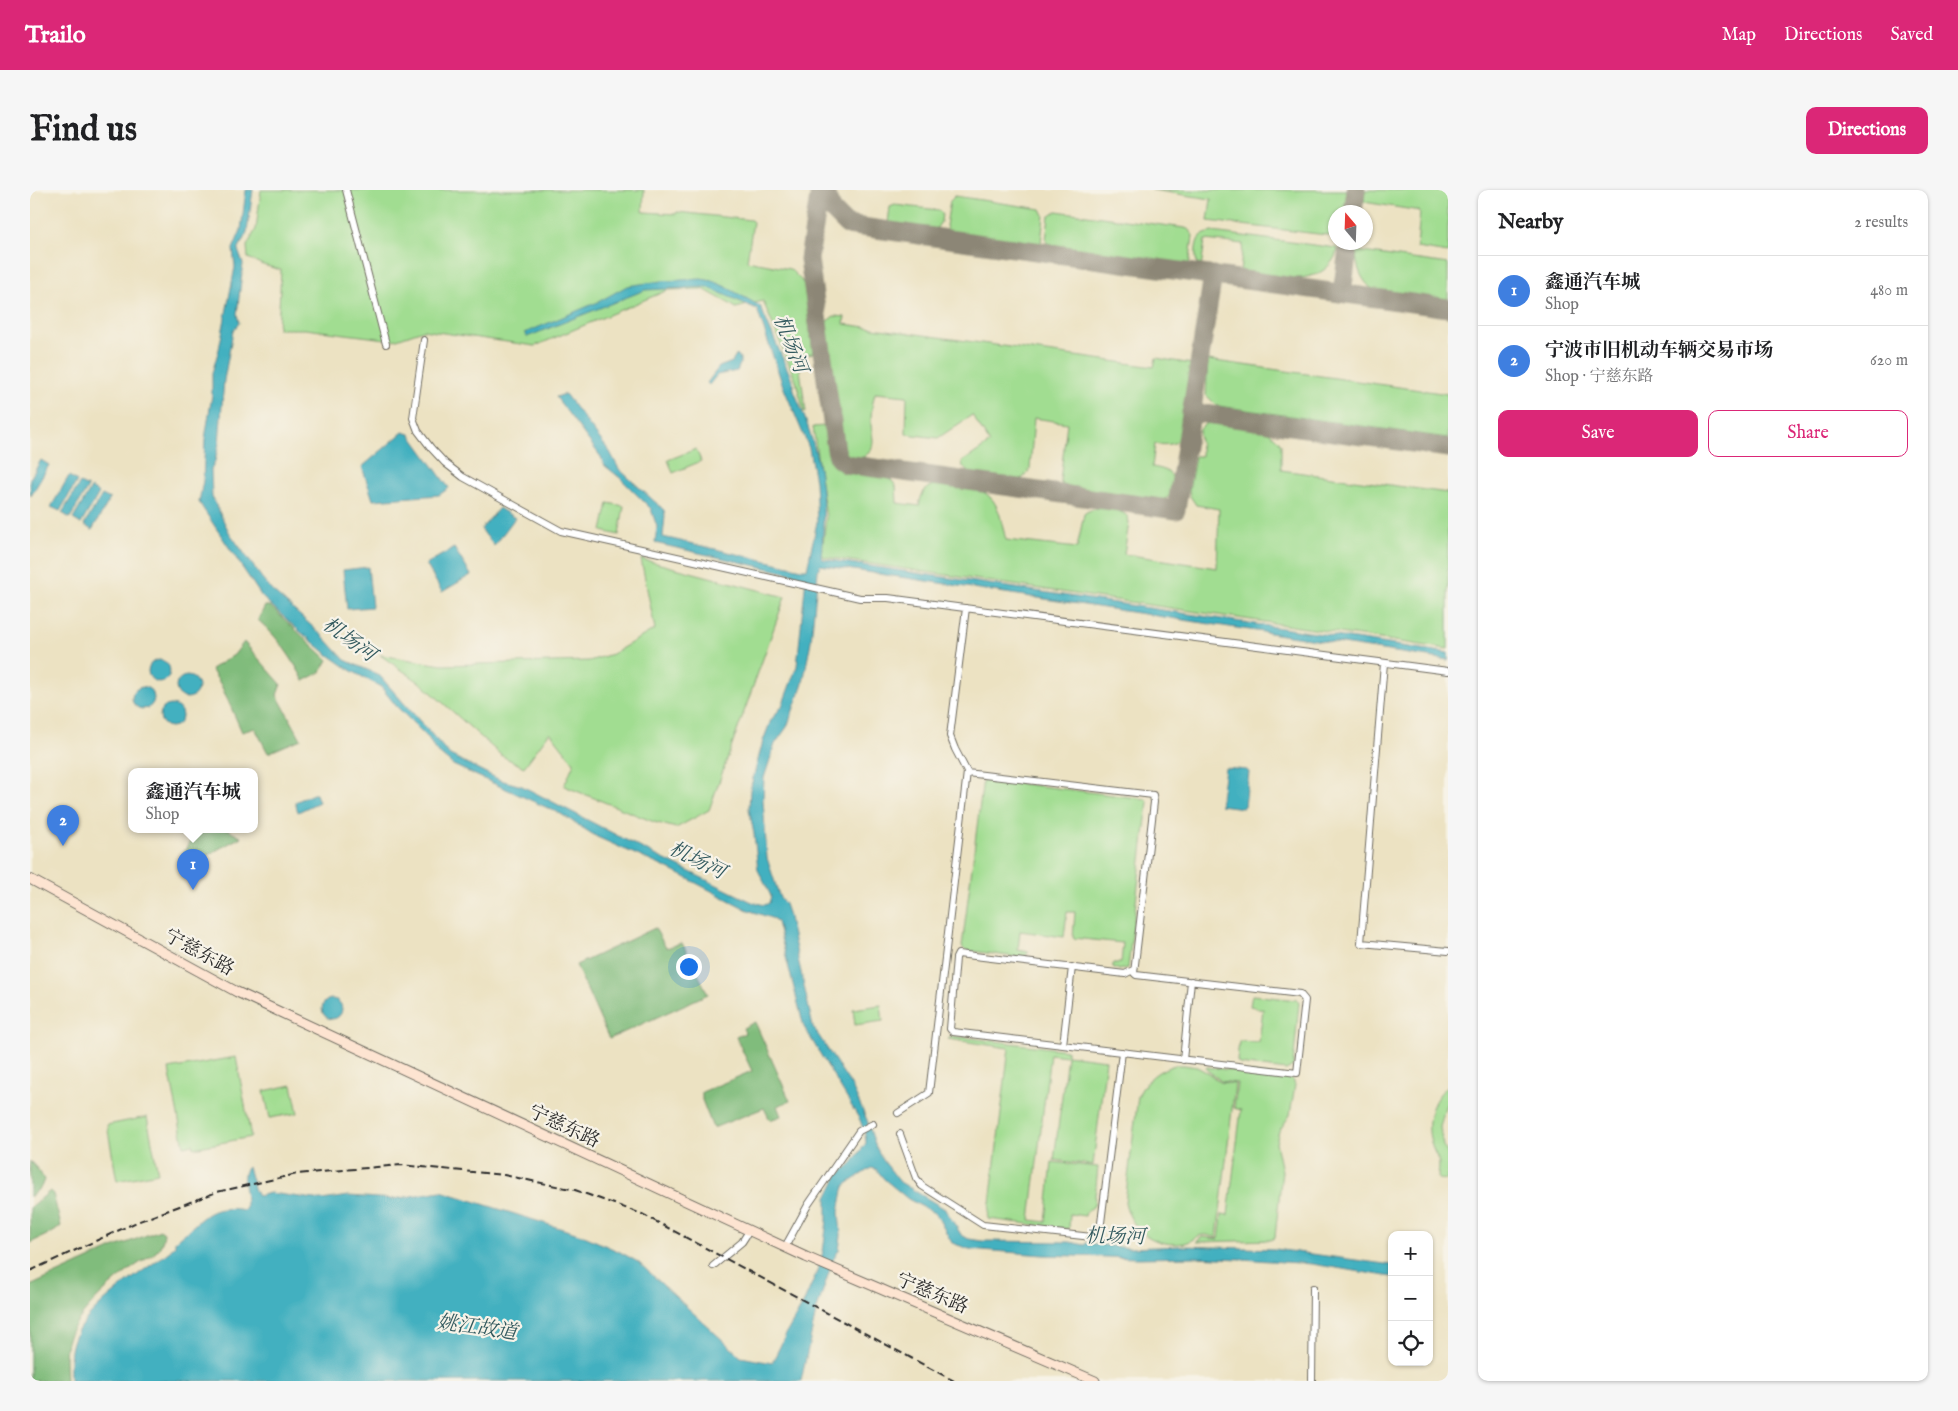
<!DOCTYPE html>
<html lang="en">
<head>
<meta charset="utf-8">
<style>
	body { margin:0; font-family:"IM FELL English","Noto Serif SC",serif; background:#f6f6f6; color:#202124 }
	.controls { position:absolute; right:15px; bottom:15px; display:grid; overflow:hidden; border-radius:10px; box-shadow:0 1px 4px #0004 }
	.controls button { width:45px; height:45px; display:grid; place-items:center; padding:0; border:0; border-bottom:1px solid #e0e0e0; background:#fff; color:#202124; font:25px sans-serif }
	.compass { position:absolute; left:1298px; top:15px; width:45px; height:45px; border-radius:50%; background:#fff; box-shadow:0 1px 4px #0004; rotate:341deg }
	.you { position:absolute; left:658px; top:776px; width:18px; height:18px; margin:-12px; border:4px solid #fff; border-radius:50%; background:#1a73e8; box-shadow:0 0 0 8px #1a73e833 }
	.badge { display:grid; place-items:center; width:32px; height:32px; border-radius:50%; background:#db2777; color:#fff; font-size:16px; font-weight:700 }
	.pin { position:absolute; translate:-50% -41px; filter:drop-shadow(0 1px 2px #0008) }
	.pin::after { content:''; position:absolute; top:26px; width:18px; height:15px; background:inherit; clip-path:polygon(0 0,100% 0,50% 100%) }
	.popup { position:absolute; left:98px; top:578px; width:130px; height:65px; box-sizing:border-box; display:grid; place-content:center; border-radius:10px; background:#fff; filter:drop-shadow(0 1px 4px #0005); font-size:16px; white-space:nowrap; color:#757577 }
	.popup b { font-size:19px; color:#202124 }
	.popup::after { content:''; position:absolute; left:50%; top:100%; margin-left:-10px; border:10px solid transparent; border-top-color:#fff }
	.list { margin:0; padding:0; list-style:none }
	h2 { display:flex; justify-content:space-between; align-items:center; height:65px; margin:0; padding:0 20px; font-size:21px }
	h2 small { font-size:16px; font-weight:400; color:#757577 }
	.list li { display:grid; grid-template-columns:32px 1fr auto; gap:15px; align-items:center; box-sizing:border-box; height:70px; padding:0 20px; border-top:1px solid #e0e0e0 }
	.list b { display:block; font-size:19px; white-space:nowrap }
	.list p { margin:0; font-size:16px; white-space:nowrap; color:#757577 }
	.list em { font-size:16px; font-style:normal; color:#757577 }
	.actions { display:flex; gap:10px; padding:15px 20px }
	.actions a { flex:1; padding:11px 0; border:1px solid #db2777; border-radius:10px; text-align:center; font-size:18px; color:#db2777 }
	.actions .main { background:#db2777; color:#fff }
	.icon { flex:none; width:28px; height:28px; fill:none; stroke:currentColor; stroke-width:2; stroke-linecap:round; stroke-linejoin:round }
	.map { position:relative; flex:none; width:1418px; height:1191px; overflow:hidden; border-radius:10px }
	header { display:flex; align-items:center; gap:30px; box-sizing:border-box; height:70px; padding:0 25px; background:#db2777; color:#fff }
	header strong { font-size:24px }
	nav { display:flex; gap:28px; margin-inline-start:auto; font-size:18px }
	.intro { display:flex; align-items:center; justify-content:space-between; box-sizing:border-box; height:120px; padding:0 30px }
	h1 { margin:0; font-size:35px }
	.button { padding:12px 22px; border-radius:10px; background:#db2777; color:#fff; font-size:18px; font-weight:700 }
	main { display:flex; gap:30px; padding:0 30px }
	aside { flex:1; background:#fff; border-radius:10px; box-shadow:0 1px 4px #0004 }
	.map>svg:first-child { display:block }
</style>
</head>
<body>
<header>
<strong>Trailo</strong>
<nav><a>Map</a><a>Directions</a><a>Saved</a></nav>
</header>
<div class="intro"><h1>Find us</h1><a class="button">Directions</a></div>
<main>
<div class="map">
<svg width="1418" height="1191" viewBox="0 0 1418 1191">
	<rect width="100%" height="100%" fill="#f7f3e8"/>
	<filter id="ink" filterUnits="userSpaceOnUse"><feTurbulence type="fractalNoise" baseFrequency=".02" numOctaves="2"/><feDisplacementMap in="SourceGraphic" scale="10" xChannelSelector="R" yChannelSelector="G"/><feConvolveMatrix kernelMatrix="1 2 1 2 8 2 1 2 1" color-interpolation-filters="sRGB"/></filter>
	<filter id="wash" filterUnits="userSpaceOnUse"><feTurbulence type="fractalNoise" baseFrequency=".0096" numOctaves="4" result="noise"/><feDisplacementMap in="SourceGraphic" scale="20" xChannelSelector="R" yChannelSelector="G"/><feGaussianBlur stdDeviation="1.12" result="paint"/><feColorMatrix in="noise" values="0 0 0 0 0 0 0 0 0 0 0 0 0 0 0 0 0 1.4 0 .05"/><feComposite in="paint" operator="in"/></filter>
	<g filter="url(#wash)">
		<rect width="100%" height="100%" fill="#ece2c2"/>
		<path fill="#a1dd91" stroke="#66845e" d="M231,0h383l-1,22 33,2 1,-2 74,8 2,2 -6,39 43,8 11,11 3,5 9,68 -15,3 8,56h-2l-8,-31 -33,-80 -27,7 -6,-4 -27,-15 -35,1 -133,56 -112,-16 -29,10 -89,-11h-27l3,-59 -18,-5 -15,-7 -1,-12 9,-17z
			M1122,0h196l-3,22h-9l-1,24 -127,-15 3,-22z
			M1335,0h83v63l-31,-5 3,-37 -56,-9z
			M925,6l86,13 3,6 -3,28 -4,3 -88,-13 -3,-7 4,-25z
			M865,15l44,5 3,3 -1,9 -5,7 -48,-6 2,-16z
			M1026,21l129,17 5,2 3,6 -4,30 -4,2 -136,-20 -3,-8 3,-24z
			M1182,42l125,16 1,1c-13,43 -65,27 -98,23l3,-28 -38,-4 -4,28 -2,1c-4,-7 -5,-25 1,-32 3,-3 8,-4 12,-5z
			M1326,61l92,13v38c-13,-1 -65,-6 -73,-11 -14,-9 -19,-25 -19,-40z
			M804,126l11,1 -1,7 310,43 2,-9 36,6 -10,72c-6,10 -16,9 -27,8l-3,23c12,2 20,4 24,18 -3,9 -6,12 -14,15l-100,-15 -2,-4 7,-58 -33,-5 -4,51 -7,9 -6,2 -47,-6 -7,-7 -1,-5 28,-19 -18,-28 -34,23 -32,-4 1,-38 -32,-3c-2,8 -4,18 -4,27 -1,13 8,26 -6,36 -4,3 -10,4 -14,1 -6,-2 -8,-5 -10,-11l-16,-119 1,-5z
			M1178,170l240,34v44l-229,-32 -4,-2 -9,-9z
			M1187,231c23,3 50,2 64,23v26l167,23v156l-624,-92 -2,-3 4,-37 -13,-90 12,-1c2,12 2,30 10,38 14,16 52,4 61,22l1,17 22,3c2,-11 5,-19 17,-22l45,7c19,8 20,31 25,49l71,8 7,-34c9,-9 37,-6 44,3l1,6 -5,31 93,14 2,-59 -23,-4 -6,-9 -1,-5 6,-35h6c2,-16 -12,-31 16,-35z
			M666,259l5,12 -28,12 -5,-13z
			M578,313l16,3 -5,29 -17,-4z
			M611,369l144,38 -76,213 -33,18 -22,-6 -90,-36 10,-23 -24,-31 -26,35 -22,-11 -80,-72 -42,-29 62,10 147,-4 23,-7 43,-25z
			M953,589l163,20 2,3 -20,166 -9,2 -6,-3v-4h8l2,-20 -50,-5 2,-26h-8l-3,25 -44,-6 -2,19 11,2 -6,6 -58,-8 -3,-3z
			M1222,805l45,5 2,3 -6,63 -7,4 -47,-6 -2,-3 2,-20 20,1 4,-33 -13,-3z
			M851,815l2,16 -28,4 -2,-16z
			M923,846l114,14v5l39,5 -13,105 -39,-5 13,-104 -17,-2 -20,166 16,2 6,-60 46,5 -4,39 -8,6 -1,4 -15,-2 -1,15 -81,-10 21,-171 -61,-9z
			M206,867l15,80 -57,11 -1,-4 -9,2 -15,-77z
			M1145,875h9l13,2 11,6 12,9 15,2 -18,153c-4,0 -11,-3 -15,-2 -6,1 -11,7 -17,8 -30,5 -54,-12 -60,-41l13,-106c8,-17 20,-26 37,-31z
			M1177,877l82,11 4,2 2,5 -5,30 -11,16 -3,12 6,28 -7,66 -4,3 -75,2 6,-5 17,2 3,-25 6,1 13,-105 -7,-2 3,-25 -16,-2 -15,-12z
			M262,895l6,28 -28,5 -6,-27z
			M1418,896v16l-3,5 -5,20 3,19 5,8v26l-10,-1c0,-5 2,-14 0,-19 -2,-6 -6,-11 -7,-18 -6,-20 0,-43 17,-56z
			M117,927l11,56 -41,8 -10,-56z"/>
		<path fill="#80bc7b" stroke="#567453" d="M235,416h5l58,54 -7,12 -17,9c-12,-23 -26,-44 -46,-61z
			M214,452l37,42 -4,11 24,44 -33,14 -13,-25 -13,4 -21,-47 -10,-16 23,-14z
			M167,639h32l2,3 10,5 -52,28 -6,-2 -3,-4z
			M625,738l11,20 16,-5 26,51 -99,45 -33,-74z
			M725,832l35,79 -13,5 4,10 -11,4 -6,-12 -51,20 -11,-28v-8l50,-21 -16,-34 9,-4 -2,-5z
			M0,971l10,11 4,8 -3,7 -11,10z
			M20,1001l3,3 8,32 -6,5 -25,12v-35z
			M130,1040l4,3c-1,7 -2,12 -7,18 -6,6 -15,10 -22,15 -23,17 -50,40 -64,66 -8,14 -6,33 -5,49h-36v-95l83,-38z"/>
		<path fill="#43b0c0" stroke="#376e76" d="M216,0h7l-6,42 -9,18 5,14 -6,50 2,9 -6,8 -9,49 -5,63 -4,18 -4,8 1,28 17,35 40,56 53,47 23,25 34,15 71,80 50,25 22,6 131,68 99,48 13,3 4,-2 2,-7 -13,-26 -4,-36 -5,-25 1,-19 13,-49 8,-21 11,-14 15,-40 9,-89 -147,-33 -4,-2 2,-15 -6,-18 -32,-32 -15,-12 -3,-8 -45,-60 9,-3 45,58 9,17 45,41 1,6 -2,21 139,32h5l10,-47 -2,-41 -6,-33 -26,-62 -26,-77 -50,-22 -62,3 -118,47 -2,-4 73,-31 29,-16 34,-5 40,-2 12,2 13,6 34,19 33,76 1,8c5,14 11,27 15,40 14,41 17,84 12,126l2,3 625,94v7l-628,-95 -2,6 -7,70 -8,42 -16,44 -12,17 -11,34 -1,22 4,58 13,40 5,6 3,9 25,114 38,58 16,35 9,27 7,13 17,22 45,27 17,27 7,3 13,2 87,1 16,3 1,-2 43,5 54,-2 92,3 117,16v12l-80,-13 -70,-5 -48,-2 -56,1 -95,-3 -74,-6 -17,-6 -16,-29 -28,-15 -24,-20 -8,-10 -5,-1 -26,17 -2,5 -4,22 2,23 -2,15 -6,10 -17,52 -15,69h-731c0,-14 -1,-29 4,-42 11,-31 70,-68 96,-88l5,-6v-4c28,-20 30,-38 70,-31 4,-14 -7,-35 3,-43l7,24 3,5 12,-3 52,7 26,-4 46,3 47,-8 141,44 38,17 18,10 103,95 31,6 15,-31 16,-28 13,-30 7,-22 4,-32v-22l11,-23 14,-12 14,-20 -1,-9 -5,-14 -56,-93 -27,-105 -3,-3 -26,-9 -75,-39 -76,-34 -36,-23 -108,-49 -18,-15 -6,-11 -32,-32 -16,-20 -31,-17 -24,-17 -29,-24 -35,-32 -58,-87 -5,-8 4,-21 2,-42 7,-44v-22l7,-24 16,-82 -2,-18 8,-19z
			M707,164l3,4v6l-3,7 -20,4 -8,10 -2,-2 12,-16 13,-5z
			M373,242l7,2 39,54 -10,7 -66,5 -11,-33z
			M11,270l8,5 -18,31 -1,-17z
			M39,286l8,5 -17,30 -9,-4z
			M50,293l8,4 -18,31 -8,-5z
			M61,298l8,5 -18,31 -8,-5z
			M72,305l8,4 -18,31 -8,-5z
			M469,318l16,10 -21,28 -13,-17z
			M424,358l17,27 -29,17 -16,-28z
			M338,377l4,40 -25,2 -4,-39z
			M118 481a11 11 0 1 1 22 0a11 11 0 1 1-22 0Z
			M146 497a11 11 0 1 1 22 0a11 11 0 1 1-22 0Z
			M102 508a11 11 0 1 1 22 0a11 11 0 1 1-22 0Z
			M130 526a11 11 0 1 1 22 0a11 11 0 1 1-22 0Z
			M1195,578l22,2 2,2 -4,34 -2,2 -23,-3z
			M283,604h3l3,8 -21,10 -3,-10z
			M292 819a10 10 0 1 1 20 0a10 10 0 1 1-20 0Z"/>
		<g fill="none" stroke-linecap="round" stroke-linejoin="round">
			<path stroke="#8c8676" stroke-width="19" d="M790,0l-11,69 27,191 3,9 7,5 330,46 37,-235
				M793,0l10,21 14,14 601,83
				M1323,22l3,-22
				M1312,103l7,-51
				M1161,222l257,36"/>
		</g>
	</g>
	<g filter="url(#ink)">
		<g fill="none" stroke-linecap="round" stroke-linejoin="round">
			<defs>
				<path id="street" d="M316,0l40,154
					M394,150l-11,78 5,13 13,17 14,15 18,14 98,54 299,67h28l560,73
					M1354,473l-23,280 87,8
					M937,583l186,22 1,7 -20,171 2,2 164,19 5,6 -8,73 -344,-41 -3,-3 6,-71 2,-4 167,20 8,-4
					M1033,855l9,-78
					M1153,870l8,-79
					M868,923l31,-20 38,-321 -12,-23 -5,-13 16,-128
					M870,944l16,44 6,8 61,39 109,12 8,-6 22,-179
					M755,1057l23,-42 51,-74 14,-7
					M683,1076l29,-24 7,-11
					M1282,1191l1,-93"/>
				<path id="secondary" d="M0,689l207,113 569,265 289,124"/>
			</defs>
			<use href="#street" stroke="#6f6b60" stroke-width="8"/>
			<use href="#secondary" stroke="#6f6b60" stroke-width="11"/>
			<use href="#street" stroke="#fff" stroke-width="6"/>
			<use href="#secondary" stroke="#fde4d1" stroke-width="9"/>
			<path stroke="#2b2b2b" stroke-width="2" stroke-dasharray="8 4" stroke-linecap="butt" d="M0,1081l107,-49 80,-30 80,-18 104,-9 103,10 71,15 67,24 312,167"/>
		</g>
	</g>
	<g text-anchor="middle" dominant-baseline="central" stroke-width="4.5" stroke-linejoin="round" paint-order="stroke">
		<g font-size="19" fill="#2b2b2b" stroke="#f7f3e8">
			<text transform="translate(169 763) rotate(29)">宁慈东路</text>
			<text transform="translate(534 937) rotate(25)">宁慈东路</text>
			<text transform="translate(902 1104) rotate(23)">宁慈东路</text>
		</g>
		<g font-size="20" font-style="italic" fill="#335a5f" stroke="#f7f3e8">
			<text transform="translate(760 154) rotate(69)">机场河</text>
			<text transform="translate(319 450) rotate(36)">机场河</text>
			<text transform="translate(667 671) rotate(26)">机场河</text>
			<text transform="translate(1085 1047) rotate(1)">机场河</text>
			<text transform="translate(447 1138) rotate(8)">姚江故道</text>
		</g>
	</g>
</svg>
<div class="controls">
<button>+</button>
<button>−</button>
<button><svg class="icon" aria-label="locate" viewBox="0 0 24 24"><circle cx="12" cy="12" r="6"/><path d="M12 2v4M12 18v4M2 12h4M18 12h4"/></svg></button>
</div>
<svg class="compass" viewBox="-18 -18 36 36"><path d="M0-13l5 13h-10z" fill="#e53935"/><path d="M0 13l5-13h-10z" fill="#757577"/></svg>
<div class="you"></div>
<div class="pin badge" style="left:163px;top:700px;background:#3f7fe0">1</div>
<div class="popup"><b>鑫通汽车城</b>Shop</div>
<div class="pin badge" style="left:33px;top:656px;background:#3f7fe0">2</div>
</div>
<aside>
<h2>Nearby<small>2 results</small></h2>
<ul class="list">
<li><span class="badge" style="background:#3f7fe0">1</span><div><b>鑫通汽车城</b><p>Shop</p></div><em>480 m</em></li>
<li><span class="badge" style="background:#3f7fe0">2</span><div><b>宁波市旧机动车辆交易市场</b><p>Shop · 宁慈东路</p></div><em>620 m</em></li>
</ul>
<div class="actions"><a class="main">Save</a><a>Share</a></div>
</aside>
</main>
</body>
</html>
